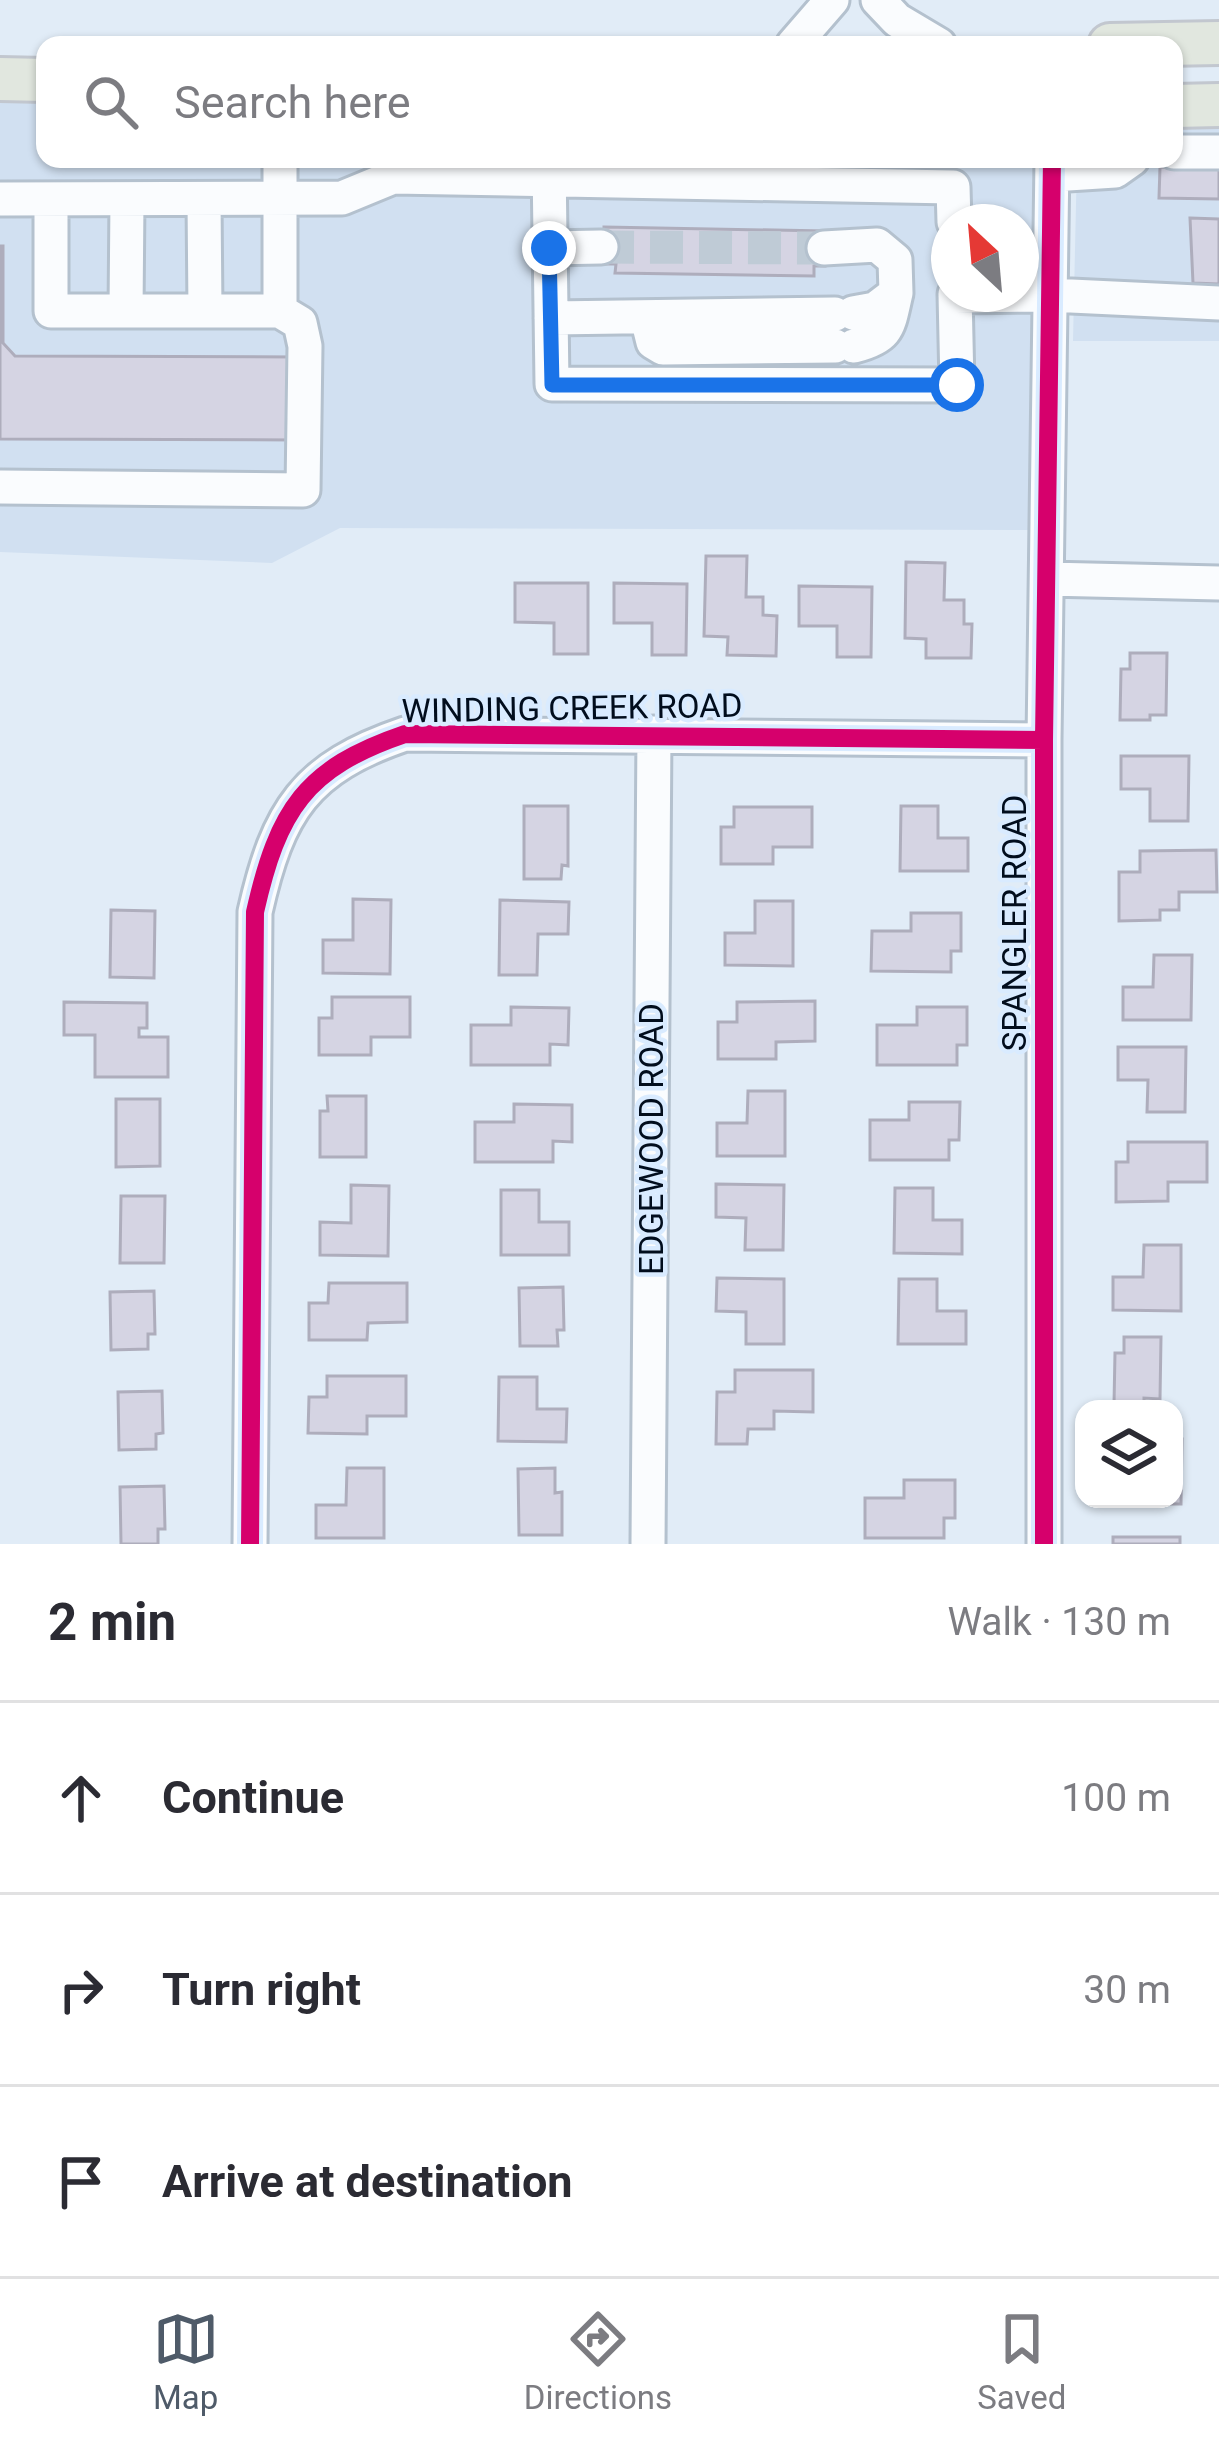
<!DOCTYPE html>
<html lang="en">
<head>
<meta charset="utf-8">
<style>
	body { margin:0; font-family:Roboto,sans-serif; background:#f7f7f7; color:#2b2b33 }
	.controls { position:absolute; right:36px; bottom:36px; display:grid; overflow:hidden; border-radius:24px; box-shadow:0 3px 9px #0004 }
	.controls button { width:108px; height:108px; display:grid; place-items:center; padding:0; border:0; border-bottom:3px solid #e1e1e2; background:#fff; color:#2b2b33; font:60px sans-serif }
	.compass { position:absolute; left:931px; top:204px; width:108px; height:108px; border-radius:50%; background:#fff; box-shadow:0 3px 9px #0004; rotate:334deg }
	.stop { position:absolute; width:36px; height:36px; margin:-27px; border:9px solid #1a73e8; border-radius:50%; background:#fff }
	.stop.end { background:#1a73e8; border-color:#fff; box-shadow:0 3px 12px #0008 }
	.list { margin:0; padding:0; list-style:none }
	h2 { display:flex; justify-content:space-between; align-items:center; height:156px; margin:0; padding:0 48px; font-size:51px }
	h2 small { font-size:39px; font-weight:400; color:#7c7c81 }
	.list li { display:grid; grid-template-columns:78px 1fr auto; gap:36px; align-items:center; box-sizing:border-box; height:192px; padding:0 48px; border-top:3px solid #e1e1e2 }
	.list b { display:block; font-size:45px; white-space:nowrap }
	.list em { font-size:39px; font-style:normal; color:#7c7c81 }
	.icon { flex:none; width:66px; height:66px; fill:none; stroke:currentColor; stroke-width:2; stroke-linecap:round; stroke-linejoin:round }
	.map { position:relative; flex:none; width:1219px; height:1544px; overflow:hidden }
	.search { position:absolute; background:#fff; box-shadow:0 3px 9px #0004; left:36px; right:36px; top:36px; height:132px; display:flex; align-items:center; gap:30px; box-sizing:border-box; padding:0 42px; border-radius:24px; color:#7c7c81; font-size:45px }
	.sheet { height:732px; background:#fff }
	nav { display:flex; justify-content:space-around; align-items:center; box-sizing:border-box; height:168px; border-top:3px solid #e1e1e2; background:#fff; font-size:33px; color:#7c7c81 }
	nav a { display:grid; justify-items:center; gap:6px }
	nav .on { color:#4f5b69 }
	.map>svg:first-child { display:block }
</style>
</head>
<body>
<div class="map">
<svg width="1219" height="1544" viewBox="0 0 1219 1544">
	<rect width="100%" height="100%" fill="#e1ecf7"/>
	<path fill="#d1e0f1" fill-rule="evenodd" d="M45,95v64h990l1,371 -696,-2 -68,35 -272,-11v-456zM949,222h72v72h-72z
		M1174,96h45v245h-146l4,-182h97z"/>
	<path fill="#d5d4e3" stroke="#aeadbc" stroke-width="3" d="M1160,167l59,1v31l-60,-1z
		M1190,218l29,1v65l-26,-1z
		M604,227l221,4v35h-11v10l-199,-3 1,-9h-12z
		M0,246h3v97l12,13 282,1 -1,83 -296,-1z
		M706,556h41l-1,41h17v18l14,1 -1,40 -49,-1 1,-18 -24,-1z
		M906,562l39,1 -1,37h20v24h8l-1,34h-45v-19l-21,-1z
		M515,583h73v71h-34v-31l-39,-1z
		M614,583l73,1 -1,71h-34v-32h-38z
		M799,586l73,1 -1,70h-34v-31h-38z
		M1130,653h37l-1,62h-16v5h-30l1,-51h9z
		M1121,756h68l-1,65h-38v-32h-29z
		M524,806h44v60l-6,-1 -1,14h-37z
		M901,806h37v32h30v33h-68z
		M734,807h78v40h-39v17h-52v-37h13z
		M1216,850l1,42h-38v18h-19v10l-41,1v-49h21v-21z
		M353,899l38,1 -1,74 -67,-1v-33h30z
		M500,900l69,2 -1,32h-30l-1,41h-38z
		M755,901h38v65l-68,-1v-32h30z
		M111,910l44,1 -1,67 -44,-1z
		M911,913h50v38h-10v21l-80,-1 1,-40h39z
		M1154,955h38l-1,65h-68v-33h30z
		M332,997h78v40h-39v18h-52v-37h13z
		M815,1001v40l-39,1v17h-58v-37h19v-20z
		M64,1002l83,1v25h-8v9h29v40h-73v-42h-31z
		M511,1007l58,1 -1,37 -18,-1v21h-79v-40h40z
		M917,1007h50v38h-10v20h-80v-40h40z
		M1118,1047h68l-1,65h-38l1,-32h-30z
		M748,1091h37v65h-68v-33h30z
		M327,1096h39v61h-46v-46h8z
		M116,1099h44v67l-44,1z
		M909,1102h51l-1,38h-10v20h-79v-40h39z
		M514,1104l58,1v37l-19,-1v21h-78v-40h39z
		M1128,1142h79v40h-39v19l-52,1v-40h12z
		M716,1184l68,1 -1,65h-38l1,-32 -30,-1z
		M351,1185l38,1 -1,70 -68,-1v-33l31,1z
		M895,1188h38v32h29v34l-68,-1z
		M501,1190h38v32h30v33h-68z
		M121,1196h44l-1,67h-44z
		M1144,1245h37v66l-68,-1v-33h30z
		M717,1278l67,1v65h-38v-32l-30,-1z
		M899,1279h38v32h29v33h-68z
		M329,1283h78v39l-39,1 -1,17h-58v-37h19z
		M563,1287l1,43h-7l1,16h-38l-1,-58z
		M154,1291l1,43h-7v15l-37,1 -1,-58z
		M1124,1337h37l-1,62 -16,-1v6h-30l1,-51h9z
		M735,1370h78v42l-39,-1v18h-26l-1,15h-31l1,-52h18z
		M327,1376h79v40h-39v18l-59,-1 1,-36h18z
		M499,1377h38v32h30l-1,33 -68,-1z
		M162,1391l1,42 -7,1v15l-37,1 -1,-58z
		M1174,1439h8l-1,65h-67v-5h60z
		M347,1468h37v70h-68v-33h30z
		M555,1468v25l7,-1v43h-43l-1,-66z
		M904,1480h51v38h-11v20h-79v-40h39z
		M164,1486l1,43h-7v15h-37l-1,-57z
		M1113,1537h67v7h-67z"/>
	<g fill="none" stroke-linecap="round" stroke-linejoin="round">
		<path stroke="#bfcbd6" stroke-width="33" stroke-dasharray="33 16" stroke-linecap="butt" d="M601,247l223,1"/>
		<defs>
			<path id="minor" d="M878,0l19,20 42,25
				M793,45l39,-45
				M1174,152h45
				M549,163l3,221 405,1 -2,-91
				M1052,175l63,-4 17,-12
				M0,199l342,-1 51,-21 560,10 1,35
				M204,200l1,111
				M549,248l52,-1
				M824,248l53,-3 18,15 1,33 -21,16 -22,4
				M955,296l95,-1 169,8
				M126,311l1,-111
				M280,311v-152
				M551,318l284,-4
				M650,330l3,12 10,6 172,-2
				M854,346c36,-9 34,-19 42,-53
				M0,487l303,3 2,-144 -5,-23 -20,-12h-229v-111
				M1047,579l172,4
				M250,1544l5,-632c23,-102 50,-144 150,-178l639,6
				M648,1544l6,-811
				M1044,1544v-804l8,-581"/>
			<path id="major" d="M1110,45l109,-2
				M0,79l45,1
				M1174,106l45,-1"/>
		</defs>
		<use href="#minor" stroke="#b4c1ce" stroke-width="39"/>
		<use href="#major" stroke="#c2c7cf" stroke-width="48"/>
		<use href="#minor" stroke="#fafcfe" stroke-width="33"/>
		<use href="#major" stroke="#e1e7df" stroke-width="42"/>
		<defs>
			<path id="cycleway" d="M250,1544l5,-632c23,-102 50,-144 150,-178l639,6
				M1044,1544v-804l8,-581"/>
		</defs>
		<use href="#cycleway" stroke="#d9ebff" stroke-width="26"/>
		<use href="#cycleway" stroke="#d6006c" stroke-width="18"/>
	</g>
	<g fill="none" stroke-linecap="round" stroke-linejoin="round">
		<path stroke="#1a73e8" stroke-width="15" d="M549,248l3,137h405"/>
	</g>
	<g text-anchor="middle" dominant-baseline="central" stroke-width="9" stroke-linejoin="round" paint-order="stroke">
		<g font-size="33" fill="#010d1d" stroke="#d9ebff">
			<text transform="translate(572 708) rotate(-1)">WINDING CREEK ROAD</text>
			<text transform="translate(1014 923) rotate(-90)">SPANGLER ROAD</text>
			<text transform="translate(651 1139) rotate(-90)">EDGEWOOD ROAD</text>
		</g>
	</g>
</svg>
<div class="controls">
<button><svg class="icon" aria-label="layers" viewBox="0 0 24 24"><path d="M12 4l9 5-9 5-9-5zM3 14l9 5 9-5"/></svg></button>
</div>
<svg class="compass" viewBox="-18 -18 36 36"><path d="M0-13l5 13h-10z" fill="#e53935"/><path d="M0 13l5-13h-10z" fill="#7c7c81"/></svg>
<div class="stop" style="left:957px;top:385px"></div>
<div class="stop end" style="left:549px;top:248px"></div>
<div class="search"><svg class="icon" aria-label="search" viewBox="0 0 24 24"><circle cx="10" cy="10" r="6"/><path d="M15 15l6 6"/></svg>Search here</div>
</div>
<section class="sheet">
<h2>2 min<small>Walk · 130 m</small></h2>
<ul class="list">
<li><svg class="icon" aria-label="ahead" viewBox="0 0 24 24"><path d="M12 20V5M6 11l6-6 6 6"/></svg><div><b>Continue</b></div><em>100 m</em></li>
<li><svg class="icon" aria-label="right" viewBox="0 0 24 24"><path d="M7 20v-9h11M14 6l5 5-5 5"/></svg><div><b>Turn right</b></div><em>30 m</em></li>
<li><svg class="icon" aria-label="arrive" viewBox="0 0 24 24"><path d="M6 21V4h12l-3 4 3 4H6"/></svg><div><b>Arrive at destination</b></div></li>
</ul>
</section>
<nav>
<a class="on"><svg class="icon" aria-label="map" viewBox="0 0 24 24"><path d="M3 6l6-2 6 2 6-2v14l-6 2-6-2-6 2zM9 4v14M15 6v14"/></svg>Map</a>
<a><svg class="icon" aria-label="directions" viewBox="0 0 24 24"><path d="M12 3l9 9-9 9-9-9zM9 14v-3h6M13 9l2 2-2 2"/></svg>Directions</a>
<a><svg class="icon" aria-label="saved" viewBox="0 0 24 24"><path d="M7 4h10v16l-5-4-5 4z"/></svg>Saved</a>
</nav>
</body>
</html>
